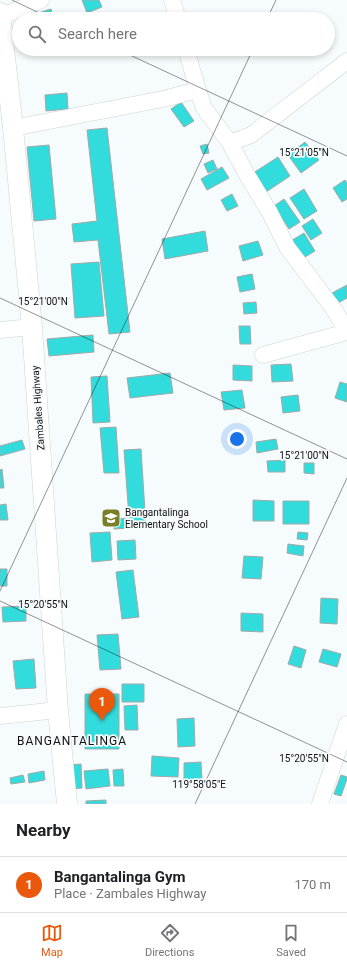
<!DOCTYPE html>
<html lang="en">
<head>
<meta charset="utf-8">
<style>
	body { margin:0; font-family:Roboto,sans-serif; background:#f2f2f2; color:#202124 }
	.you { position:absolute; left:237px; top:439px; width:14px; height:14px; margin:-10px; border:3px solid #fff; border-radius:50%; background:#1a73e8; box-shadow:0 0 0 6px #1a73e833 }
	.badge { display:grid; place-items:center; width:26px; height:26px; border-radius:50%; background:#ea580c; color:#fff; font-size:13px; font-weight:700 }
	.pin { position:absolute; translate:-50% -33px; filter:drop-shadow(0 1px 2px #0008) }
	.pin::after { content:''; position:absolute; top:21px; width:14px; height:12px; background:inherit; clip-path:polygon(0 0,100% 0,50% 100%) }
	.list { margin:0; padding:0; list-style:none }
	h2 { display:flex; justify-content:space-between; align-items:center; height:52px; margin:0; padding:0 16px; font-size:17px }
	h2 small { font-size:13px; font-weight:400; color:#757577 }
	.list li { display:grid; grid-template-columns:26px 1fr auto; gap:12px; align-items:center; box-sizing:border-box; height:56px; padding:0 16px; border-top:1px solid #e0e0e0 }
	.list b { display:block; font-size:15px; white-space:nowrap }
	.list p { margin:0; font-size:13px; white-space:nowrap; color:#757577 }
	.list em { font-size:13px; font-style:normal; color:#757577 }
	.icon { flex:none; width:22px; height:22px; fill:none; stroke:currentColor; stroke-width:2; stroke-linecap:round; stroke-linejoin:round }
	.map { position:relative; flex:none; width:347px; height:804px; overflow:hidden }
	.search { position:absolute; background:#fff; box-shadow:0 2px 6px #0003; left:12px; right:12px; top:12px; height:44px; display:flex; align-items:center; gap:10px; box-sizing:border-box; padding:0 14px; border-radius:22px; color:#757577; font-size:15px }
	.sheet { height:108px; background:#fff }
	nav { display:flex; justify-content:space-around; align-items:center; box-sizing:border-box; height:56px; border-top:1px solid #e0e0e0; background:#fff; font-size:11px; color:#757577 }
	nav a { display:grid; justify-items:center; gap:2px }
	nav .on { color:#ea580c }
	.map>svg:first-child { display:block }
</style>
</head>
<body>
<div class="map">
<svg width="347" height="804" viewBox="0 0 347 804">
	<rect width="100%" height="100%" fill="#f6fcfd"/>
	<path fill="#33dcdc" stroke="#a2a8a7" d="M82,0h17l3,7 -15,6z
		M51,9l3,10h-11l-2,-7z
		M67,93l1,16 -22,2 -1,-16z
		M181,102l13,19 -10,6 -13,-18z
		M107,128l23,204 -21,2 -11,-94 -24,2 -2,-18 25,-3 -10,-91z
		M305,142l14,18 -18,13 -13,-18z
		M207,144l2,9 -6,1 -3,-8z
		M49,145l7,74 -22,2 -7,-74z
		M278,157l12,19 -27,18 -13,-19z
		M213,160l4,9 -9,4 -4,-9z
		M222,167l7,11 -22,12 -6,-11z
		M345,180l2,3v16l-5,3 -9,-14z
		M304,189l13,22 -13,8 -14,-21z
		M232,194l6,12 -11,5 -6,-11z
		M284,199l16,23 -11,7 -15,-23z
		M313,219l9,14 -11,7 -9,-14z
		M205,231l3,20 -43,8 -3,-20z
		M304,233l11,18 -15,9 -11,-18z
		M258,241l5,14 -20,6 -4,-15z
		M99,262l5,54 -29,2 -4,-54z
		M252,274l3,15 -15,3 -3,-15z
		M347,285v13l-9,5 -6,-10z
		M256,302l1,11 -13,1 -1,-11z
		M239,326h11l1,18h-11z
		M93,335l1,17 -45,4 -2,-17z
		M291,364l2,17 -21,1 -1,-17z
		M233,365l19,1v15l-19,-1z
		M170,373l3,20 -43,5 -3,-20z
		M107,376l3,46 -17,1 -2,-46z
		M340,382l7,2v18l-12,-4z
		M242,390l3,18 -21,2 -3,-18z
		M298,395l2,16 -17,2 -2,-16z
		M116,427l3,46h-15l-4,-45z
		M276,439l2,10 -21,4 -1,-11z
		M22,440l3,9 -25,7v-10z
		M141,449l5,78 -32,2 -1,-10 16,-1 -5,-68z
		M285,460v12h-17l-1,-11z
		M304,463h10v11l-10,-1z
		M2,469l2,19h-4v-18z
		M253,500l21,1v20h-21z
		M283,501h26v23h-26z
		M6,504l2,16h-8v-15z
		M110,532l2,28 -20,2 -2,-29z
		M298,532l10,1 -1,7 -10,-1z
		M135,540l1,19 -18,1 -1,-19z
		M288,544l16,2 -1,10 -16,-3z
		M244,556l19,1 -2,22 -19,-1z
		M0,569h7v17h-7z
		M133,570l6,47 -17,2 -6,-47z
		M321,598l17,1 -1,25 -17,-1z
		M26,606v15l-23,1 -1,-15z
		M241,613l22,1v18l-22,-1z
		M118,634l3,35 -21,1 -3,-35z
		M294,646l12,4 -5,18 -13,-4z
		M323,649l18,5 -4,13 -18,-5z
		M34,659l2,29 -20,1 -3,-28z
		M122,684h22v18h-22z
		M85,694h34v55h-34z
		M137,705l1,25h-13l-1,-24z
		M194,718l1,28 -17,1 -1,-28z
		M152,756l27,2 -1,19 -27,-1z
		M201,762l1,18h-18v-17z
		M81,764l1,24 -12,1 -1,-24z
		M108,769l2,17 -24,3 -2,-18z
		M123,769l1,17h-10l-1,-16z
		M44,771l1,9 -16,3 -1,-9z
		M23,775l2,7 -14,2 -1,-6z
		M341,775l6,2v2l-6,17 -7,-2z
		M106,800v4h-20v-3z"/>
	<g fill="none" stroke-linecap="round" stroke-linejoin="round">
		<defs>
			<path id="minor" d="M172,0l6,19
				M0,17l41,-17
				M186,49l12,41
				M13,128l150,-29 35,-9 6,18 26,35 17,32 23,38 17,34 46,61 14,23
				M230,143l21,-8 96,-74
				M0,330l32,-3
				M263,355l84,-23
				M0,716l58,-6
				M320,804l27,-80"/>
			<path id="major" d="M0,13l13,115 19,199 26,383 9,94"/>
		</defs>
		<use href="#minor" stroke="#cdd3d4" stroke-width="17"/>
		<use href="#major" stroke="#cdd3d4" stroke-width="21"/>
		<use href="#minor" stroke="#fff" stroke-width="16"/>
		<use href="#major" stroke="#fff" stroke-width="20"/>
	</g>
	<path fill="none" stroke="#101212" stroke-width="1" stroke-opacity="0.45" d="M12,0l40,19M267,19l9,-19M117,49l230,107M0,298l347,161M0,591l253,-542M0,601l347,161M195,804l152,-326"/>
	<defs>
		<symbol id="school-square" viewBox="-11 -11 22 22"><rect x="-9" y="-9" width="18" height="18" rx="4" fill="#7a7e27" stroke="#f6fcfd"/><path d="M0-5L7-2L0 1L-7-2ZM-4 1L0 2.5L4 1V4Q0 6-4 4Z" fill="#fff"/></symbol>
	</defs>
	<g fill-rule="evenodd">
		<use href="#school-square" x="100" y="507" width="22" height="22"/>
	</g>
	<g text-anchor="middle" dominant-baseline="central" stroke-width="3.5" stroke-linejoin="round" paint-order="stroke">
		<g font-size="10" fill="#101212" stroke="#f6fcfd">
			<text transform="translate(38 408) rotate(-94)">Zambales Highway</text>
		</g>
		<g font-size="10" fill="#101212" stroke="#f6fcfd" text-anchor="start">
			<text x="125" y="512">Bangantalinga<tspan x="125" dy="12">Elementary School</tspan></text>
		</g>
		<g font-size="12" letter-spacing="1" fill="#101212" stroke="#f6fcfd">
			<text x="72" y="741">BANGANTALINGA</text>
		</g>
	</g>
	<g font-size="10" text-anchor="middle" fill="#101212" stroke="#f6fcfd" stroke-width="3.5" stroke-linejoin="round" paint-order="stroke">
		<text x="304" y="156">15°21'05"N</text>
		<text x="43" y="305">15°21'00"N</text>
		<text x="304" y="459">15°21'00"N</text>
		<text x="43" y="608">15°20'55"N</text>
		<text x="304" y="762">15°20'55"N</text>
		<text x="199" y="788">119°58'05"E</text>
	</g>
</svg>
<div class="you"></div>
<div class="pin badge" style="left:102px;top:721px">1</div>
<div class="search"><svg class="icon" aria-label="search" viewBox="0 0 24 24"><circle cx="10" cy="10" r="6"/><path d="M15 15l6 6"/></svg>Search here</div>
</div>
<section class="sheet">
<h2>Nearby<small></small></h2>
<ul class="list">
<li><span class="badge">1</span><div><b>Bangantalinga Gym</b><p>Place · Zambales Highway</p></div><em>170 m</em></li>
</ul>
</section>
<nav>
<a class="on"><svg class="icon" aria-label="map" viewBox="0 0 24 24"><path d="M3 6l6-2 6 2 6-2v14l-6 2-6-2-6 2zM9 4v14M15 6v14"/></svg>Map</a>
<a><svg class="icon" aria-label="directions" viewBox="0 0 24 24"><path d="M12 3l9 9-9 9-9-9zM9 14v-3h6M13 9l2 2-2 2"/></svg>Directions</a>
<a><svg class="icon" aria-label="saved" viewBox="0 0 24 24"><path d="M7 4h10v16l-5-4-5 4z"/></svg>Saved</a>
</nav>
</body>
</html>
